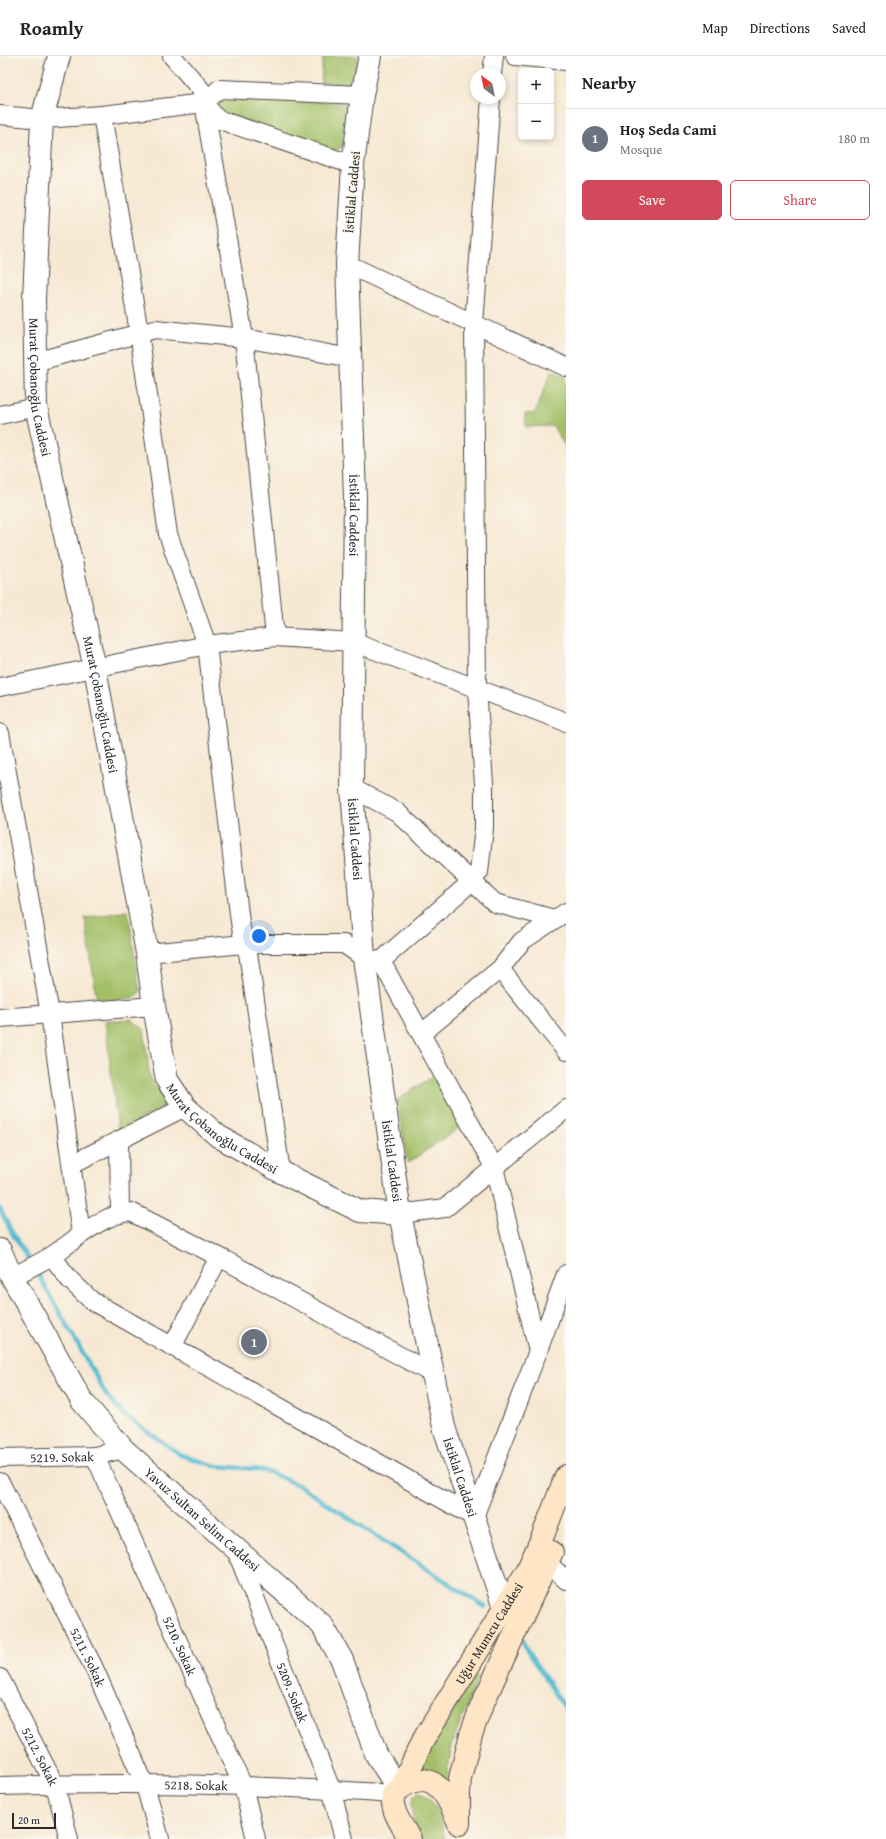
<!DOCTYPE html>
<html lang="en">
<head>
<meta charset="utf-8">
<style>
	body { margin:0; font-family:"Gentium Book Plus",serif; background:#f6f6f6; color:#222 }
	.controls { position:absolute; right:12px; top:12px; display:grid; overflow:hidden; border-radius:6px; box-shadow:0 2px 6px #0003 }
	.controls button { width:36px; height:36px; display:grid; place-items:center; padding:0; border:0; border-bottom:1px solid #e0e0e0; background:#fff; color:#222; font:20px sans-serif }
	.compass { position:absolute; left:470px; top:12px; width:36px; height:36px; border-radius:50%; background:#fff; box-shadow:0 2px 6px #0003; rotate:327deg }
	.scale { position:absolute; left:12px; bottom:10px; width:44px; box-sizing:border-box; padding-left:4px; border:2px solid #2b2b2b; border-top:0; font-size:11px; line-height:14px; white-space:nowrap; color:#2b2b2b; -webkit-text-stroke:3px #fbf7ec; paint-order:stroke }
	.you { position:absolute; left:259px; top:880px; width:14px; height:14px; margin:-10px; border:3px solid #fff; border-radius:50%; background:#1a73e8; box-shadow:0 0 0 6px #1a73e833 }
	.badge { display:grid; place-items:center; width:26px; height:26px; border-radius:50%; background:#d1495b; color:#fff; font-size:13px; font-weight:700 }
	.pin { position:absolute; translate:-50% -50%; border:2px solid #fff; box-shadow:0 1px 4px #0006 }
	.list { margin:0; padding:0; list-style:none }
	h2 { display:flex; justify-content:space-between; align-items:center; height:52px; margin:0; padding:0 16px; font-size:17px }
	h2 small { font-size:13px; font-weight:400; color:#767676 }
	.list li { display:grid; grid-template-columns:26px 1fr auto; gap:12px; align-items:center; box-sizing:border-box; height:60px; padding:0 16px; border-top:1px solid #e0e0e0 }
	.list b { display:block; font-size:15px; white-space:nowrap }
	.list p { margin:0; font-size:13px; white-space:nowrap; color:#767676 }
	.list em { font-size:13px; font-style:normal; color:#767676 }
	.actions { display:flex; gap:8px; padding:12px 16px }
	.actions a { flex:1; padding:9px 0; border:1px solid #d1495b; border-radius:6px; text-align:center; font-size:14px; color:#d1495b }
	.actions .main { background:#d1495b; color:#fff }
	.map { position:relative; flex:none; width:566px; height:1783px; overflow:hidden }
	header { display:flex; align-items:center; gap:24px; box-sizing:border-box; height:56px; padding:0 20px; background:#fff; border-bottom:1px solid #e0e0e0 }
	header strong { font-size:19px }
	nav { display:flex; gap:22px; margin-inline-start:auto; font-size:14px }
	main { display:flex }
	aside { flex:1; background:#fff }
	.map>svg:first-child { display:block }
</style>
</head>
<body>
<header>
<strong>Roamly</strong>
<nav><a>Map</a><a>Directions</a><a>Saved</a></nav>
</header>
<main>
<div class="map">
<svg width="566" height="1783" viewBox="0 0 566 1783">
	<rect width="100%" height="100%" fill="#fbf7ec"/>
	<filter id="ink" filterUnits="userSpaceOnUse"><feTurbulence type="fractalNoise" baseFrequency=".025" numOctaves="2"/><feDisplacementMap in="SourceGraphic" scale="8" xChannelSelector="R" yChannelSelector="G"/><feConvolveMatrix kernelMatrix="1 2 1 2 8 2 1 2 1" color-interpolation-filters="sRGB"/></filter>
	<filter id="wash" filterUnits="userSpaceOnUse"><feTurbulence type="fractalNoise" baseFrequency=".012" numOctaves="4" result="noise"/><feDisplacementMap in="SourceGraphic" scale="16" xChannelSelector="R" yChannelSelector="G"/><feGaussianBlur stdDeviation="0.9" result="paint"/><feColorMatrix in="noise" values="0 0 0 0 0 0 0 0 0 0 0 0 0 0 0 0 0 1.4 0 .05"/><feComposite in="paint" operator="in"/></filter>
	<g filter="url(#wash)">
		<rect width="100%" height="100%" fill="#f7e8d3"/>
		<path fill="#a3c068" stroke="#67764a" d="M323,0h35l-4,25 -4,3 -29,-2z
			M223,41l121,6 4,6 -6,38 -9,4 -113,-39 -4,-6 2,-6z
			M552,314l14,7v71l-13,-22 -27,1 -1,-13 10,-1z
			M128,855l12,81 -6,7 -37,3 -12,-84z
			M131,963l13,10 6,50 14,17 1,10 -47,25 -13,-110z
			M433,1020l29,50 -54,37 -11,-63z
			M475,1619l3,2 -21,54 -5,15 -7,41 -27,-18z
			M419,1736c17,6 23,31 26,47h-23c-8,-14 -12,-27 -9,-43z"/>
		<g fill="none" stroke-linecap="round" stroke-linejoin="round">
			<path stroke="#54bbd1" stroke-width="4.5" d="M0,1153l13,26 18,28
				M35,1213l72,127 17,19 57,40 35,11 39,3 14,3 31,14 185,121
				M522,1583l5,12 39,58"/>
		</g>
	</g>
	<g filter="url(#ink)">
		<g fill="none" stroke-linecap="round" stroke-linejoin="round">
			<defs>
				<g id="minor">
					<path d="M172,0l31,36 1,11 13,16 136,46"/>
					<path d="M515,0l51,5"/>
					<path d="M492,18l2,-18"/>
					<path d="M204,47l40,235 31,299"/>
					<path d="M0,59l42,4 60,-4 102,-12 15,-14 143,6"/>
					<path d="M102,59l37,217 29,202 39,111 33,277 4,22 4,9 33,219"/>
					<path d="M347,208l219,103"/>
					<path d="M35,306l120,-33 89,9 106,20"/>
					<path d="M0,359l36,-8"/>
					<path d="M0,631l207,-42 68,-8 78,5 213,80"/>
					<path d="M0,677l50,281 31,220"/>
					<path d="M352,732l45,24 98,91 59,16"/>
					<path d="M147,897l97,-9h100l20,14 17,3 90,-79 8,-10 5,-44v-45l-7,-93 -3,-366 17,-226"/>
					<path d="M381,905l113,206 44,184"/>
					<path d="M500,913l66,82"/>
					<path d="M0,962l154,-12"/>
					<path d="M421,978l79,-65 22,-28 44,-29"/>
					<path d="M119,1085l1,72"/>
					<path d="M72,1108l113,-57"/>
					<path d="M400,1158l45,-6 121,-99"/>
					<path d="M52,1200l17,23 23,22 382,216 64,-166 28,-77"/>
					<path d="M12,1221c14,-7 28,-14 41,-22 24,-16 49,-41 78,-43l94,48 208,114"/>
					<path d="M172,1291l47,-90"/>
					<path id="s1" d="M95,1400l148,330 13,53"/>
					<path id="s2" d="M0,1402l95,-2 28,-7"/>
					<path id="s3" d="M0,1426l94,186 51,117 15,54"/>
					<path id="s4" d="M236,1494l95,239 13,50"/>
					<path d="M547,1507l19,17"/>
					<path id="s5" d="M0,1622l55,107 14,54"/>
					<path id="s6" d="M0,1730c131,-4 262,-2 393,8"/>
				</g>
				<g id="tertiary">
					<path id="s7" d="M59,0l-17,63 -8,180 2,108 59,261 52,285 7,53 13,74 18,27 33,29 63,36 79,39 40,3"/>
					<path id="s8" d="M370,0l-8,39 -9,70 -6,99 8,233 -3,291 12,170 36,256 44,213 60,181"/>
					<path id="s9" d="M0,1194l12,27 70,124 41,48 199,176 20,35 34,94 22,35"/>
				</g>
				<g id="secondary">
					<path id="s10" d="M402,1730l20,-44 105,-171 15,-33 24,-62"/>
					<path d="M459,1768v-31l1,-15 11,-44 11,-29 70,-153"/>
					<path d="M410,1783c-8,-14 -20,-29 -17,-45 34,-29 50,-9 64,25"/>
				</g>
			</defs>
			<use href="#minor" stroke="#4a4744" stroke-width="20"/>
			<use href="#tertiary" stroke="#4a4744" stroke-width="24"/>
			<use href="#secondary" stroke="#4a4744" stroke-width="24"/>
			<use href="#minor" stroke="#fff" stroke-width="18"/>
			<use href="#tertiary" stroke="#fff" stroke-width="22"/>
			<use href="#secondary" stroke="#fde5c5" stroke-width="22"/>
		</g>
	</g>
	<g text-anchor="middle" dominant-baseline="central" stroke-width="3" stroke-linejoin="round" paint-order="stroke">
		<g font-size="13" fill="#2b2b2b" stroke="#fbf7ec">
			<text transform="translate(352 136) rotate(-85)">İstiklal Caddesi</text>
			<text stroke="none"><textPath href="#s7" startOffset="334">Murat Çobanoğlu Caddesi</textPath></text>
			<text stroke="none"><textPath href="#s8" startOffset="461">İstiklal Caddesi</textPath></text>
			<text stroke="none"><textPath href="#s7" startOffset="658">Murat Çobanoğlu Caddesi</textPath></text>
			<text stroke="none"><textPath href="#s8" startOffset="785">İstiklal Caddesi</textPath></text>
			<text stroke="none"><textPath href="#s7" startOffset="1114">Murat Çobanoğlu Caddesi</textPath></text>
			<text stroke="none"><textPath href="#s8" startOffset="1109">İstiklal Caddesi</textPath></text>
			<text stroke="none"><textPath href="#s2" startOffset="62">5219. Sokak</textPath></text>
			<text stroke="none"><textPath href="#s8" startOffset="1433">İstiklal Caddesi</textPath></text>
			<text stroke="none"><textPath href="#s9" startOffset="341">Yavuz Sultan Selim Caddesi</textPath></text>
			<text stroke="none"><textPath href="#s10" startOffset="176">Uğur Mumcu Caddesi</textPath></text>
			<text stroke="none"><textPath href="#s1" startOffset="208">5210. Sokak</textPath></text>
			<text stroke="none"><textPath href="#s3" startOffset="196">5211. Sokak</textPath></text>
			<text stroke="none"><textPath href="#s4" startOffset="153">5209. Sokak</textPath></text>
			<text stroke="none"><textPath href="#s5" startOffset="88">5212. Sokak</textPath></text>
			<text stroke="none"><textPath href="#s6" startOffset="196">5218. Sokak</textPath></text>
		</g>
	</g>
</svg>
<div class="controls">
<button>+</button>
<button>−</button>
</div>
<svg class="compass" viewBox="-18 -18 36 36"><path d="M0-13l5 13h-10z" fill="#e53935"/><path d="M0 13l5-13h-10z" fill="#767676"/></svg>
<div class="scale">20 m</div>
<div class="you"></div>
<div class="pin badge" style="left:254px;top:1286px;background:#6b7280">1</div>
</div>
<aside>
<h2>Nearby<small></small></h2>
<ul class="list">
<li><span class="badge" style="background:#6b7280">1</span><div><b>Hoş Seda Cami</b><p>Mosque</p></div><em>180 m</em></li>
</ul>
<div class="actions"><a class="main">Save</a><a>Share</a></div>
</aside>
</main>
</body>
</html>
